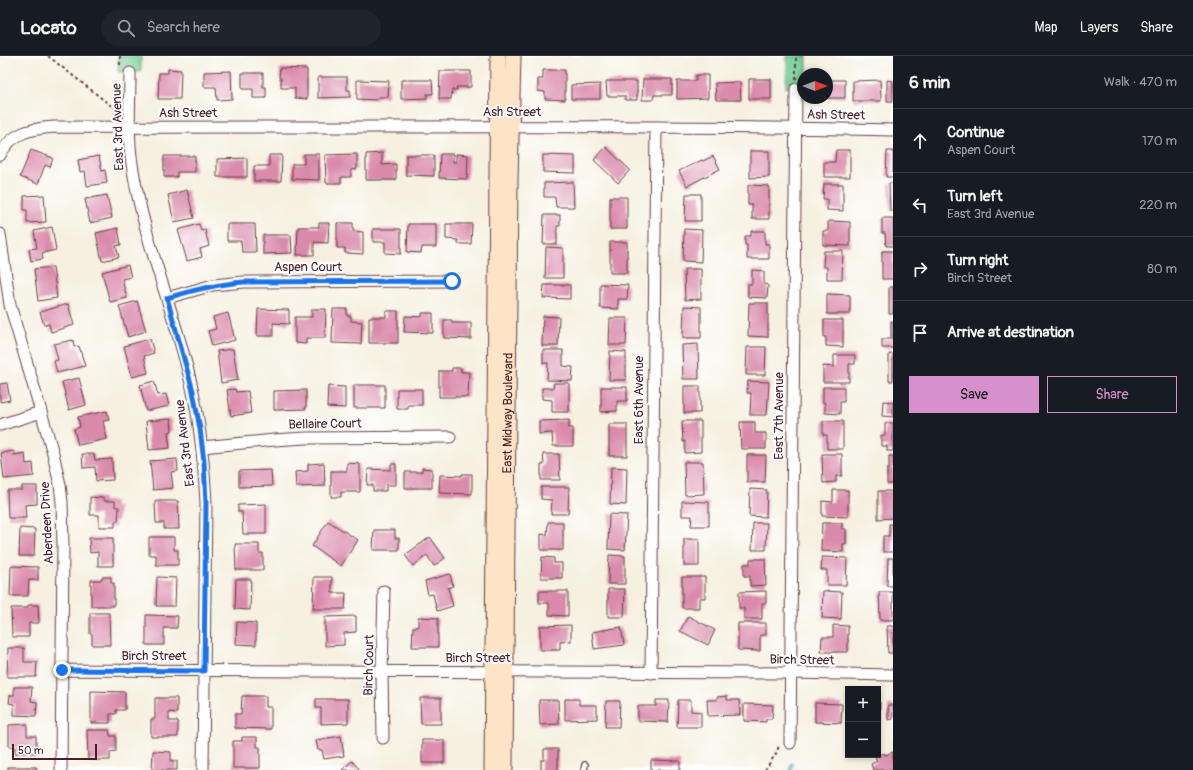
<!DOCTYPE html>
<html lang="en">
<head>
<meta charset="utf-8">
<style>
	body { margin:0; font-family:Pangolin,sans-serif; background:#20242c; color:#f1f3f6 }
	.controls { position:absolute; right:12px; bottom:12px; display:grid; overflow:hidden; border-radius:0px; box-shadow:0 2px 6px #0003 }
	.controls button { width:36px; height:36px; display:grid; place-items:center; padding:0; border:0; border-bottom:1px solid #363941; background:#171b24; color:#f1f3f6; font:20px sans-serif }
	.compass { position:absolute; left:797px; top:12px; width:36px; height:36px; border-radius:50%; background:#171b24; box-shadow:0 2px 6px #0003; rotate:90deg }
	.scale { position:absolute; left:12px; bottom:10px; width:85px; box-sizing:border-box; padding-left:4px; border:2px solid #4a1f2b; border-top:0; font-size:11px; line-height:14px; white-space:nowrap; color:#4a1f2b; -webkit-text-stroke:3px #fff; paint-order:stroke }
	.stop { position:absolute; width:12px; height:12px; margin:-9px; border:3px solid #1a73e8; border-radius:50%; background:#fff }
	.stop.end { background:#1a73e8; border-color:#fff; box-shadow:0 1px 4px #0008 }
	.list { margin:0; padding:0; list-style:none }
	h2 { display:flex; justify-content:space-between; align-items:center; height:52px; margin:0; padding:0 16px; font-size:17px }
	h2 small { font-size:13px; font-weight:400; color:#9ea1a6 }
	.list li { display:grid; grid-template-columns:26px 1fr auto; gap:12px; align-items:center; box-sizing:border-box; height:64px; padding:0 16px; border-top:1px solid #363941 }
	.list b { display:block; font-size:15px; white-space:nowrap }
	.list p { margin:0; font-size:13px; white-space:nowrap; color:#9ea1a6 }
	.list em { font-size:13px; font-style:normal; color:#9ea1a6 }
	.actions { display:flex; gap:8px; padding:12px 16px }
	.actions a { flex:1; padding:9px 0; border:1px solid #d690ce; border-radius:0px; text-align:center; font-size:14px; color:#d690ce }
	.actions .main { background:#d690ce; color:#111 }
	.icon { flex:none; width:22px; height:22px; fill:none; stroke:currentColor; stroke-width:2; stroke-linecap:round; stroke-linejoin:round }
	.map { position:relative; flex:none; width:893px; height:714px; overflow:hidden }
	header { display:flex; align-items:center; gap:24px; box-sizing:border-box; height:56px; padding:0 20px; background:#171b24; border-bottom:1px solid #363941 }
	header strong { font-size:19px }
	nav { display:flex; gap:22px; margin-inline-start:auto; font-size:14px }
	.search { width:280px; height:36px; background:#20242c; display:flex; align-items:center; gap:10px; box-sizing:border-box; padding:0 14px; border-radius:22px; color:#9ea1a6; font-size:15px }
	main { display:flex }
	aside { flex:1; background:#171b24 }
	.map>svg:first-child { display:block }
</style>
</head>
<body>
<header>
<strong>Locato</strong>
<div class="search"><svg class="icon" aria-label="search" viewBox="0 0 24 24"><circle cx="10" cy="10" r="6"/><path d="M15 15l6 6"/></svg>Search here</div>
<nav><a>Map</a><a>Layers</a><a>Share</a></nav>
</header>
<main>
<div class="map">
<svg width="893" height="714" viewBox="0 0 893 714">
	<rect width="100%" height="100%" fill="#fff"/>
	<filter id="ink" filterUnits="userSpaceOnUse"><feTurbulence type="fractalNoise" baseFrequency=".025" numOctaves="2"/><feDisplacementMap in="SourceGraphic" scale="8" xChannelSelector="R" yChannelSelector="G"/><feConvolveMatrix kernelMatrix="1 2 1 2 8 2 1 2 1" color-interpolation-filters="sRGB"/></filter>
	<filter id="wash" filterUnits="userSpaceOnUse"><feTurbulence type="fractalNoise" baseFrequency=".012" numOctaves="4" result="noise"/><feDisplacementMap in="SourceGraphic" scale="16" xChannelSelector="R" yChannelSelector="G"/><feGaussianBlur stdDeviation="0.9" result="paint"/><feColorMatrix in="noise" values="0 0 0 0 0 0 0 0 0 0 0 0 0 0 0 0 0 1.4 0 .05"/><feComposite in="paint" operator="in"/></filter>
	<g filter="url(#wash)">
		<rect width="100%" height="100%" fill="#f5f0e0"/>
		<path fill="#73cd94" stroke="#5e7660" d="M118,0h23v16h-23z
			M787,0h20v18h-4v13l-17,1z"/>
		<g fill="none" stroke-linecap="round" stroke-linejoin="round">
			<path stroke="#43adc3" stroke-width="3.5" d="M791,714l1,-6"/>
		</g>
		<g id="blocks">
			<path fill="#da8aab" d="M280,12l27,1v30l-12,-1v-10h-14v-10h-2z
				M168,13l13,1 -1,29h-22l1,-26h9z
				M543,14h22v30l-20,-1v-7l-7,-1v-12h5z
				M231,15l1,28 -15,1 -1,-13h-12v-15z
				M440,15h31v16h-15l1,3h-5l-1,9h-12z
				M242,17h21v14h3v11h-13v-9h-11z
				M696,19h12v23l-31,1v-18h19z
				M318,21h29v13h3v7l-32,1z
				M643,23h29v16h-18l-1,5h-11z
				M749,23h22v20h-22z
				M357,24l32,1 -1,16h-10l-1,3 -20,-1z
				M401,24h31l1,14h-6v4l-26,1z
				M827,24h18v18h-18z
				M880,24l1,21h-28v-20z
				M887,24l6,1v20h-6z
				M606,25h31v19h-12v-4h-18z
				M740,26l1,18h-25l-1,-17z
				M600,28v15h-29v-14z
				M606,91l24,23 -12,13 -24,-23z
				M31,94l22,8 -3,9 -5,-2 -7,19 -18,-7z
				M836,94h14v27h-26v-15h11z
				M750,95h19v26l-19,1z
				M887,95h6v26h-7z
				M382,97v12l14,-1v16h-30v-26z
				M304,98h15v26l-27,-1v-15h12z
				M357,98v15l-6,1v7h-10v6h-15l-1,-28z
				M440,98h13v8h3v-8l12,1 -1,24 -28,-1z
				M269,99h13l-1,26h-27v-15h15z
				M406,99h28v21l-28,-1z
				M543,99l32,1v17l-32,-1z
				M99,100l3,15 3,-1 2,13 -20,3 -2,-15 -5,1 -2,-12z
				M164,100h31v16h-18v5h-13z
				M713,100l7,13 -33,17 -8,-15 23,-11 1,1z
				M247,102v19h-30v-18z
				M573,126l1,25h-18l-1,-10h-11v-14z
				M889,127h4v28h-3z
				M824,128h19v27l-16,-1v-11h-4z
				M748,129l21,1v33h-17v-14h-4z
				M187,134l7,28 -20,4 -6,-27z
				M686,138h15v27h-16z
				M44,139l2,27 -19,1v-13h-3v-14z
				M107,139l5,23 -22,5 -5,-24z
				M610,141h17v32h-17z
				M544,159h16v11h-3v18h-14z
				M882,162h11v28h-7l-1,-13h-3z
				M828,165l22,1v24l-27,-1v-14h5z
				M319,167h10l-1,20 -14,-1v13h-17l1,-28h21z
				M337,167h16v8l10,1v22l-18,-1v-5h-8z
				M199,168l2,7 4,-1 4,16 -9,3 2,8 -15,4 -9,-31z
				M227,168h28l1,28h-14l-1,-11h-14z
				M408,168h28v23h-14l-1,6 -14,-1z
				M446,168h26l-1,20h-13v-4l-12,-1z
				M52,171l4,23 -14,3 1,6 -12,2 -2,-12 8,-1 -3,-17z
				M118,172l3,17 -5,1 3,11 -17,4 -6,-28z
				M373,173h28v25l-16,-1v-11h-12z
				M684,173l18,1 -1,32 -18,-1z
				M751,175h14v13h4v15h-22v-14h-2v-9h6z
				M263,179h28l1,18 -29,1z
				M610,186h17v31h-17z
				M546,191l17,1v30h-18z
				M824,195h19l-1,28h-15v-12h-4z
				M882,195h11v28h-11z
				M128,209l3,12 -9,2 5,19 -17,4 -8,-30z
				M53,211l4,31 -19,3 -4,-32z
				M684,213h17v30l-16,1z
				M752,214l12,1v13l4,1 -1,13 -19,-1v-13h4z
				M600,228l28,1 -1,14h-9v10l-18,-1z
				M544,229h26v14l-27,-1z
				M889,231h4v27h-4z
				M827,238l23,1v19h-23z
				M137,245l9,30 -18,6 -9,-31z
				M749,247h19v34l-20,-1z
				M68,248l6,21 -23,7 -2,-8 -5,1 -4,-13z
				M684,250l17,1v31h-18z
				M258,253l31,1v14l-16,-1v13h-16z
				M312,253h14l-1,29h-19v6l-11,-1v-26h17z
				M333,253h14v7h4v5l11,1 -1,22 -29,-1z
				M386,255h12v32h-29v-26h17z
				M228,257l7,27 -23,6 -4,-15 8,-2 -3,-12z
				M422,257h11v20l-29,-1 1,-16 17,1z
				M543,260l16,1 -1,29h-16z
				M610,262h17l-1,27h-17z
				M444,264h8v3h19v16l-27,-1z
				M824,264h19v27l-17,-1v-9h-2z
				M891,265h2v27h-11v-9h9z
				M150,283l4,14 -10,3 4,17 -16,4 -8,-31z
				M73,284l1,7 5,-1 6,20 -28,7 -3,-12 4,-1 -4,-16z
				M698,288l1,35h-16l-1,-34z
				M747,291h19l-1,28h-19z
				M233,293l5,31 -17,3 -4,-32z
				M543,294h20v16l10,1 -1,14 -25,-1 1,-17h-5z
				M610,295l16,1v28h-17z
				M889,298h4v27h-4z
				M834,299h21v9h-6v18h-26v-16l11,1z
				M452,312h9v4h8l-1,25h-29v-26h13z
				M79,322l7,27 -17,5 -7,-28z
				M154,325l4,14 8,-1 3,12 -23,5 -6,-26z
				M748,325l21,1 -2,33h-17l1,-22h-4z
				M7,327l3,17 -10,2v-18z
				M554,327h15v29h-17v-12l-10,-1v-11h11z
				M354,329h31v23h-31z
				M328,330l17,1v21l-18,-1z
				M684,330h16v27h-16z
				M601,331h26v14h-10v10l-16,1z
				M823,331h21v15h-4v12l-15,-1v-10h-2z
				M235,333l1,3 12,-1 3,22 -20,3 -4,-26z
				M397,333h25v16h-14v4h-11z
				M306,334v19l-32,1v-19z
				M883,345l10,1v15l-11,-1z
				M107,355l2,9 -6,1 4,18 -29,6 -4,-16 6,-2 -2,-10z
				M171,363l1,12 -4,1 2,16 -21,2 -3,-29z
				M569,364v8h4v18h-20l-1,-13 -13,1v-13z
				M682,365h19v31l-16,1v-12l-2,1z
				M823,365h20v28h-16v-14h-4z
				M740,366h15v11h11v16h-25z
				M885,367h8v28h-6v-5h-6v-11l4,1z
				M609,368h18v32h-18z
				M14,395v4l11,-2 1,11 7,-1 1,13 -30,3 -3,-26z
				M82,398h12l1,6 17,-1 1,21 -17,1 -1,-14 -12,1z
				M543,398h16l1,26h-19v-15h3z
				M822,398h20v22h-6v6l-13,1z
				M747,399h19l-1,27h-18z
				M889,400h4v28h-6v-15h2z
				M177,403l1,12 -7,1 2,16 -20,2 -3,-29z
				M684,406h19l1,32 -19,1z
				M324,407l1,23 -29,1 -1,-15 13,-1v-7z
				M347,407l13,1v28h-19v5h-10v-26h16z
				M391,408h5v21h-10v6h-13v-6h-6l1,-16 23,1z
				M611,411l16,1 -1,37 -16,-1z
				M422,412l10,1v19h-27v-16h17z
				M271,414l1,16 -33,1v-16z
				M462,418h10v20l-33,-1 1,-18 22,1z
				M22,430h15v18l-12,1 1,13h-18l-1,-28h15z
				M541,431h28l-1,27h-17l1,-14 -11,-1z
				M750,433l17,1 -1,27 -17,-1z
				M833,434h15v27l-26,-1v-15l11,1z
				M878,435h15v27l-15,1z
				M90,441l14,1v3h11v6h4l-1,14h-3v6h-16v-12h-9z
				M155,445h23l1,28h-15v-6h-8z
				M682,445l27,1v24h-18l1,-10h-10z
				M266,448v30h-23l-1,-22h-4v-7z
				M609,458l18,1 -2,35 -17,-1z
				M328,465l30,19 -17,26 -29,-20z
				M548,466h15v28h-22v-16l6,1z
				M753,467h14l-1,27h-14z
				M822,467h20v6h4v15h-3v8l-22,-1z
				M889,468h4v28h-10v-16h6z
				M20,472l15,1 -1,27h-15z
				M374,474h21v8h4v12h-26z
				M149,481h25v13h4v15h-22v-10h-7z
				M430,481l15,21 -11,8 -7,-11 -14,11 -8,-11z
				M89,482h24v28h-15v-14l-8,1z
				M684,483h15v27h-15z
				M235,488h24v9h4v17h-27z
				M609,499l16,1v28h-17z
				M542,501l12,1v5h8v15h-21z
				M822,501l25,1 -1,27h-19v-15h-6z
				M888,502h5v28h-6z
				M750,503h15l1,26 -16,1v-10h-6v-12h6z
				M11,510l27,1v13h-9l-1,16h-18z
				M450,518l3,12 -5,2 5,18 -16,5 -4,-17 -5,1 -3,-14z
				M102,521h9v6h3v23h-23v-26h10z
				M157,521l19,1 -1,28h-19z
				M314,521h18v16h14l-1,16h-32z
				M682,521h23v21h-6v10h-17z
				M236,523h15l-1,31 -15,-1z
				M608,533h17l-1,28h-16z
				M539,535h29v25l-19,-1v-12h-10z
				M766,535v12h-4v16h-18v-11h-5v-16z
				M823,535l19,1 -1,27 -19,-1z
				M879,536h14v28h-13z
				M28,549h10l1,18h-10v14h-17l-1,-29h17z
				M90,557h19l1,32h-18v-11h-2z
				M146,559l32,1 -1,12h-13v17h-18z
				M356,560v16l-12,1v12l-19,1v-29z
				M688,560l27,14 -7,15 -28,-14z
				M418,561l20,1v29h-26l1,-20h5z
				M237,566l19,1v22l-20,-1z
				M738,567h28v12h-6v16l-22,-1z
				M571,569v16l-11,1v8h-20v-24z
				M833,569l15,1v26h-27l1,-15h11z
				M887,570h6v27h-5z
				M621,571l3,18 -30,4 -2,-17z
				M8,592h16v14h13l-1,15h-29z
				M14,631h18l-1,14 6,1 -1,14 -22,-1v-11l-5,-1 1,-8h4z
				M91,635l34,1v18h-9v4h-6v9h-19z
				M242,640h24v11h5v22l-36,-1v-14h6z
				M727,640v4h12l1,15 -32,1 -1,-16h10v-3z
				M155,642h22v15l-8,-1v9h9v16h-27v-18h4z
				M420,642h21v26h-20z
				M316,643h32v24l-27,1v-16h-5z
				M565,643h14v6h18v14l-32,1z
				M539,644h19l1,24 -19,1z
				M656,644h13l-1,22 -30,-1v-15h18z
				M678,644h13v11l10,1v15h-24z
				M606,645h14l-1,26h-14z
				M878,646h2v22h-2z
				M815,647l27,1 -1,19 -26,-1z
				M744,648l29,1 -1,14h-6v3l-22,-1z
				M888,649h5v14l-5,1z
				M27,668v12h9v17h-21v-6h-6v-22z
				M87,674h22l1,6h6v15l-6,1v8h-22z
				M341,680l3,20 -20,3 -2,-9h-4l-2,-10z
				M242,681h15v10h3v21h-27v-27h9z
				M422,684h22v23h-22z
				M544,693h14v21h-17v-10h3z
				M153,695l18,1v9h6v9h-25z
				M893,696v18h-20l-2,-6 6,-3 -2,-5 9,-3 1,2z
				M651,704l29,1v9h-29z
				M352,705l8,9h-18z
				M8,711h28v3h-28z"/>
		</g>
	</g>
	<g filter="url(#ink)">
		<use href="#blocks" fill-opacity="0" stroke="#643e46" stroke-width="1"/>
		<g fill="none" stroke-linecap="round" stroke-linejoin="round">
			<defs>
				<path id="service" d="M584,714l1,-5"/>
				<path id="minor" d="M130,17c0,32 -3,65 3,97 12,76 44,147 60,222 8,37 11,73 13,111l-3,267
					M0,99c12,-23 30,-26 54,-28 280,1 559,-3 839,3
					M0,178l10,71 43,148 7,32 2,17 1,44 -2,224
					M167,242l46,-13 31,-3 208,-1
					M0,369l41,-13
					M202,391l72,-7 32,-2 144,-1
					M62,614l729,3 102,2
					M651,617l5,-546
					M383,682l-1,-66 2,-81
					M790,687l6,-654"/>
				<g id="secondary">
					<path d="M492,714l6,-714"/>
					<path id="s1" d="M505,714l5,-589 3,-125"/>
				</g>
			</defs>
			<use href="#service" stroke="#643e46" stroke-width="8"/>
			<use href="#minor" stroke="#643e46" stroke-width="13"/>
			<use href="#secondary" stroke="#643e46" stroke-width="17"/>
			<path stroke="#643e46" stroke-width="2" stroke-dasharray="3 3" stroke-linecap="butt" d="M48,0l71,56
				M120,0v12
				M796,23v-23
				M765,714l12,-18 2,-7"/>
			<use href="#service" stroke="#fff" stroke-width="5.5"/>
			<use href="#minor" stroke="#fff" stroke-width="11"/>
			<use href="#secondary" stroke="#fee4c6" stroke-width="15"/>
		</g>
	</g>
	<g fill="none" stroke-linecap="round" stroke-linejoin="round" filter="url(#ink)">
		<path stroke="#1a73e8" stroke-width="5" d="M62,614l142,1 2,-168 -2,-41 -4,-33 -7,-38 -26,-93c26,-8 50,-14 77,-16l208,-1"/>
	</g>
	<g text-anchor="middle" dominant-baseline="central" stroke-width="4" stroke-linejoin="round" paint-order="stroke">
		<g font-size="13" fill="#4a1f2b" stroke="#fff">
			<text x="512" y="56">Ash Street</text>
			<text x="188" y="57">Ash Street</text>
			<text transform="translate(836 59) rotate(1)">Ash Street</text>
			<text transform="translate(118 71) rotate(-92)">East 3rd Avenue</text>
			<text x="308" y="211">Aspen Court</text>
			<text transform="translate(639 344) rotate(-90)">East 6th Avenue</text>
			<text stroke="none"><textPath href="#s1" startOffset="357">East Midway Boulevard</textPath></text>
			<text transform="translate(779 360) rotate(-90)">East 7th Avenue</text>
			<text transform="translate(325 368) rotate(-1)">Bellaire Court</text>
			<text transform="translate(185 387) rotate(-97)">East 3rd Avenue</text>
			<text transform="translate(47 467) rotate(-93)">Aberdeen Drive</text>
			<text x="154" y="600">Birch Street</text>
			<text x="478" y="602">Birch Street</text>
			<text transform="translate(802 604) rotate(1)">Birch Street</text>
			<text transform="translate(369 609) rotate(-89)">Birch Court</text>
		</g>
	</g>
</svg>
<div class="controls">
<button>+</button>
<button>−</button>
</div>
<svg class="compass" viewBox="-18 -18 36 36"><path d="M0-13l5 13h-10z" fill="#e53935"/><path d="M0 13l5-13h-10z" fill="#9ea1a6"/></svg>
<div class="scale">50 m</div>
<div class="stop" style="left:452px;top:225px"></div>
<div class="stop end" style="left:62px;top:614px"></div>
</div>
<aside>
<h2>6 min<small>Walk · 470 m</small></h2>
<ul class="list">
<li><svg class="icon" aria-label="ahead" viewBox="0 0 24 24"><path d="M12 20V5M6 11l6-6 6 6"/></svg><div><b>Continue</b><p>Aspen Court</p></div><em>170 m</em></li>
<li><svg class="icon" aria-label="left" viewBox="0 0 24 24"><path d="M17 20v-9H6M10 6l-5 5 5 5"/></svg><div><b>Turn left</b><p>East 3rd Avenue</p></div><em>220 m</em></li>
<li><svg class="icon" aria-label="right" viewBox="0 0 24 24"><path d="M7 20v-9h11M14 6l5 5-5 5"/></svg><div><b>Turn right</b><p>Birch Street</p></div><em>80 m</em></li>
<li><svg class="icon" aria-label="arrive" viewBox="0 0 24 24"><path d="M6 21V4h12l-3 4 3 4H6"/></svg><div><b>Arrive at destination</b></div></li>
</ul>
<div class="actions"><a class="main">Save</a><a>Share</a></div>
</aside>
</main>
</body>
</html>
